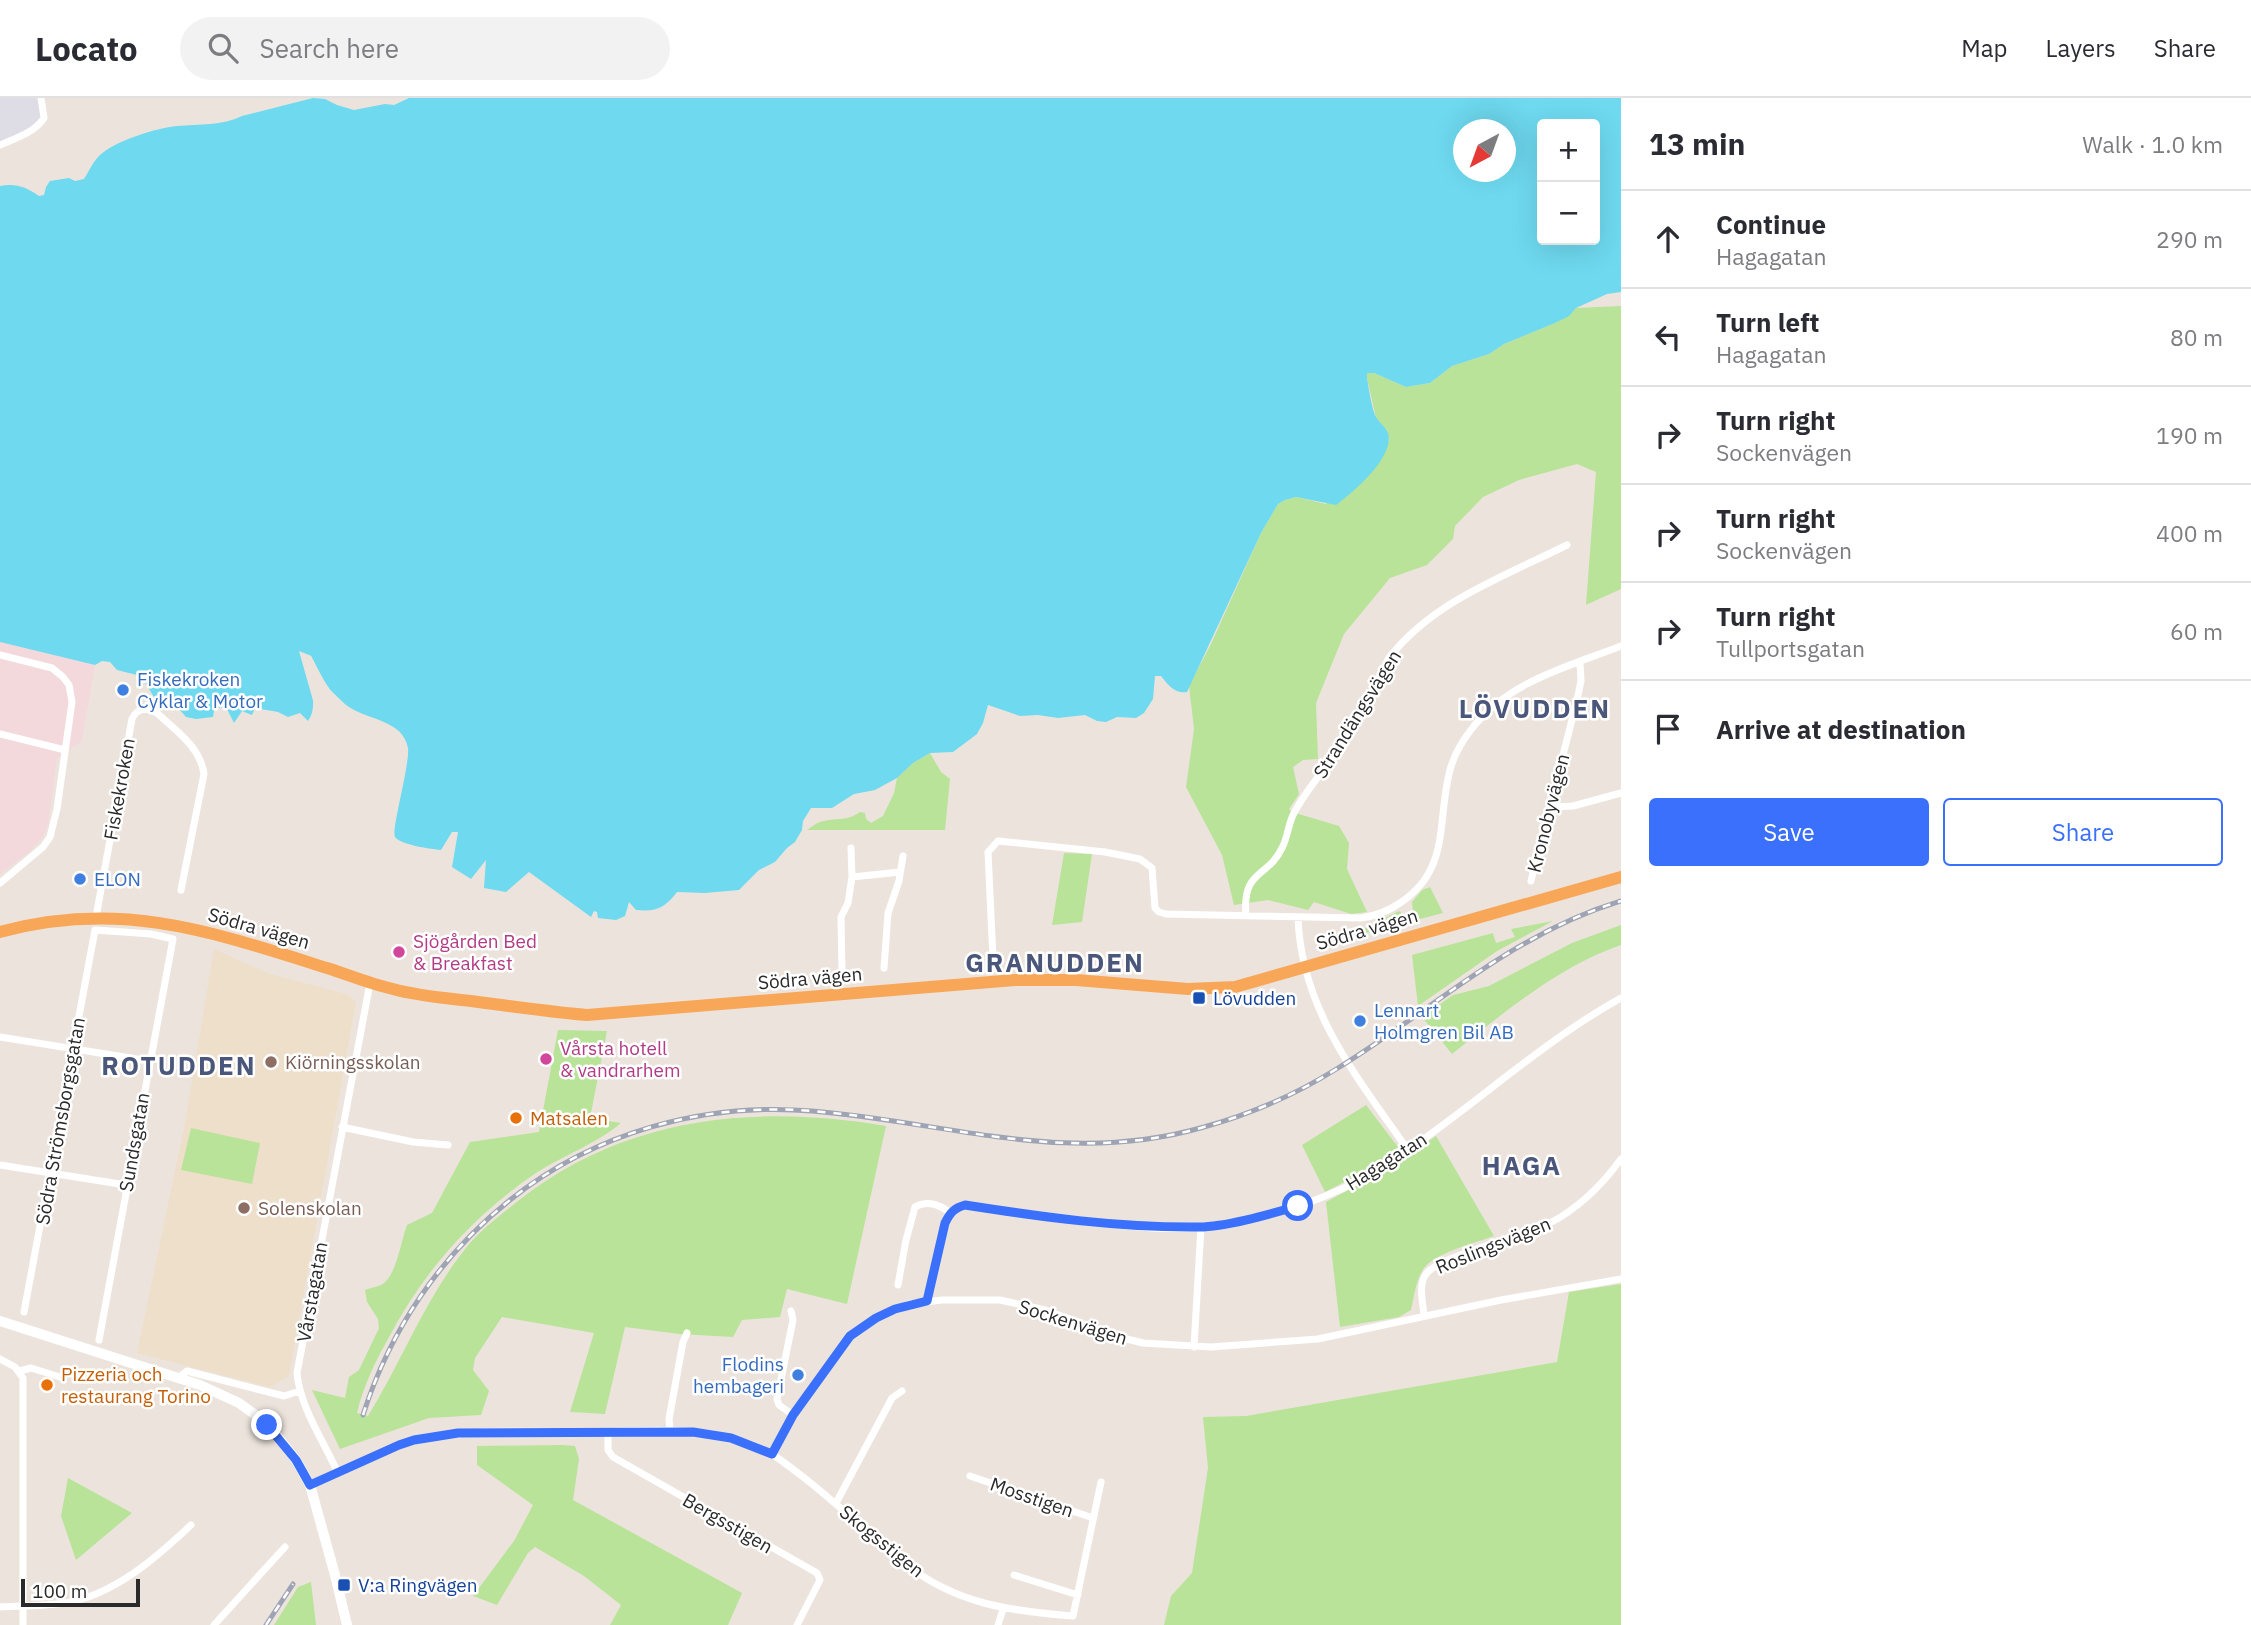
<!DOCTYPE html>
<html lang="en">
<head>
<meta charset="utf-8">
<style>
	body { margin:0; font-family:"IBM Plex Sans",sans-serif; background:#f2f2f3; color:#2b2b33 }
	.controls { position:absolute; right:21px; top:21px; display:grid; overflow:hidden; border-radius:7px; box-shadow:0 7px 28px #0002 }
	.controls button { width:63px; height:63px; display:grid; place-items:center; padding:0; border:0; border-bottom:2px solid #e1e1e2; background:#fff; color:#2b2b33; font:35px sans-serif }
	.compass { position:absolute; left:1453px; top:21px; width:63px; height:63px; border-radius:50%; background:#fff; box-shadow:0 7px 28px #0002; rotate:221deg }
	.scale { position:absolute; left:21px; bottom:18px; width:119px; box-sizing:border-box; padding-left:7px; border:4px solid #2a2a2a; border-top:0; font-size:19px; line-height:24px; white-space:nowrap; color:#2a2a2a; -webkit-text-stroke:5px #fff; paint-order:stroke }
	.stop { position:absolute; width:21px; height:21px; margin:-16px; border:5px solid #3a70fb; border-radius:50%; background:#fff }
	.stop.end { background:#3a70fb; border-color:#fff; box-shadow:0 2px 7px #0008 }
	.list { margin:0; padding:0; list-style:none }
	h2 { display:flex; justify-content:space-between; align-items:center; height:91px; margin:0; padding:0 28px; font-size:30px }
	h2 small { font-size:23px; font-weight:400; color:#7c7c81 }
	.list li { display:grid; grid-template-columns:46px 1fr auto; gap:21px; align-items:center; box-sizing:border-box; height:98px; padding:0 28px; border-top:2px solid #e1e1e2 }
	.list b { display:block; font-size:26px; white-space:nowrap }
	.list p { margin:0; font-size:23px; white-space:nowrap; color:#7c7c81 }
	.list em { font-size:23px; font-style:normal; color:#7c7c81 }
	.actions { display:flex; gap:14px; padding:21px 28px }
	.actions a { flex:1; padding:16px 0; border:2px solid #3a70fb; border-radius:7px; text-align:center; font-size:24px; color:#3a70fb }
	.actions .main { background:#3a70fb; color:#fff }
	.icon { flex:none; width:38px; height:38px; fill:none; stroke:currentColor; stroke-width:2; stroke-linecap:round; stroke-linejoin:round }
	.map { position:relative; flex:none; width:1621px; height:1527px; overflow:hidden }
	header { display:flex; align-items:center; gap:42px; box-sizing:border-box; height:98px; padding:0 35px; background:#fff; border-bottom:2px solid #e1e1e2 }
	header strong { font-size:33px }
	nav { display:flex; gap:38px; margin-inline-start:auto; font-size:24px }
	.search { width:490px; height:63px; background:#f2f2f3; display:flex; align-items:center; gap:18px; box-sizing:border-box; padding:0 24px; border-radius:38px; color:#7c7c81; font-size:26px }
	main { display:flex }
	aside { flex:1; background:#fff }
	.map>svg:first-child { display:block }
</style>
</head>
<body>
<header>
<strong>Locato</strong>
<div class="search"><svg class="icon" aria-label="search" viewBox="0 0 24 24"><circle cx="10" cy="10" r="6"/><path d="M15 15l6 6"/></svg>Search here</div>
<nav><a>Map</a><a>Layers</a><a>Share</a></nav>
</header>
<main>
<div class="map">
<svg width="1621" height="1527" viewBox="0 0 1621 1527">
	<rect width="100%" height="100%" fill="#ece4dc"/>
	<path fill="#dedce4" d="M0,0h37l5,20 -12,11 -30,13z"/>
	<path fill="#eedfcb" d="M214,851l56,25 77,20 9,8 -67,374 -19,11 -133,-34 48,-230z"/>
	<path fill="#f3d9dc" d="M0,544l95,23 -13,76 -25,17 -9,66 -5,13 -14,15 -29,22z"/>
	<path fill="#b8e398" d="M1621,208v283l-35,16 10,-133 -19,-8 -58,16 -36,17 -28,29 -2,13 -26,26 -37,13 -46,56 -28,69 2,56 -15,1 -10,7 6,27 -10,15 3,3 47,14 10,17 -2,26 20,43 -16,2 -37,-12 -6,8 -40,-10 -34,5 -12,-50 -36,-68 8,-58 -5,-43 22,-42 50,-111 17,-29 7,-4 11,-3 30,7 63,-63 -2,-10 -11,-13 -9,-40v-6l7,1 32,14 24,-4 22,-17 37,-12 15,-10 51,-21 15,-9 6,-6z
		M930,655l11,19 9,7 -5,51h-138c6,-4 10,-8 17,-9 12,-3 25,0 36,-9l5,1 1,6 5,4 12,-7 11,-23 3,-15 16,-15z
		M1064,755l28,1 -10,68 -30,3z
		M1430,789l13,26 -77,20 -1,-5 34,-17 8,7 6,-5 -1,-11 10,-12z
		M1553,823l-56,30 -79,55 -6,-51 81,-22 3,10 19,-6 -4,-8z
		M1621,827v20c-62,21 -119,69 -169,109l-30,-37 31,-22 36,-9 83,-43z
		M558,932l49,1 -17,87 31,5c-26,22 -60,33 -88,52 -62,43 -110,97 -145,164 -13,23 -25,48 -31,74l11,3c35,-57 59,-122 102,-173 14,-16 32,-29 48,-42 107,-85 237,-97 368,-75l-39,178 -60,-15 -7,28 -38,3 -9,17 -54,-3 -54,-7 -20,87 -35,-2 24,-79 -92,-16 -27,41 -2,12 16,21 -8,24 -52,3 -89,31 -28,-59 33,8 4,-21 10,-7 20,-42 -1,-9 -11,-17 -2,-12c5,-2 12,-3 16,-5 15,-7 20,-44 26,-60l25,-12 38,-71 69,-10z
		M1366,1007l32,42 -2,8 -71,37 -23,-47z
		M191,1030l69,15 -8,41 -71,-14z
		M1436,1038l58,100c-19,7 -57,16 -70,32 -8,11 -10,29 -13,42l-12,7 -59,10 -14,-125 72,-39z
		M1621,1186v341h-457l7,-29 21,-23 16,-105 -5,-51 43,-1 311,-54 12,-70z
		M562,1347l13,1 4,13 -6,41 169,93 -14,32h-118l11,-20 -37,-29 -49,-29 -7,6 -31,52 -24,-9 41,-55 19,-36 -56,-40v-19z
		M68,1380l64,35 -56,47 -15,-44z
		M311,1484l5,43h-42l24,-38z"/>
	<path fill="#6ed9ef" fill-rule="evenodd" d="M313,0l12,1 12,6 17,5 31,-6 9,1 15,-7h1212v194l-14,2 -31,14 -7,8 -14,7 -51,21 -15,10 -37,12 -22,17 -24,4 -32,-14h-7v5c2,12 4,26 8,37 3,7 10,11 13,18 7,24 -35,59 -52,72l-40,-8 -11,3 -7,4 -17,29 -74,159c-12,2 -19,-7 -26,-16h-6l-2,23 -9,14 -8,5 -19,-1 -11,5 -9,-1 -12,-6 -27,3 -20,-3 -18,1 -32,-11 -5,18 -6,11 -24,18 -23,1 -17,10 -16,15 -22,12 -21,4 -22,14h-21l-8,13 -1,9 -7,12 -8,6 -12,14 -16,8 -20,20 -34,3 -28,-1c-12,16 -21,20 -41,18l-7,-8 -4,14 -9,4 -18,-2 -1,-6 -3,-1 -3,6 -62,-45 -23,20 -22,-4 2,-28 -15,19 -19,-12 6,-35h-6l-11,18c-9,-1 -41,-5 -46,-13 -4,-7 15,-72 13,-89 -5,-28 -40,-28 -59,-41 -19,-11 -28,-32 -38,-51l-11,-4c6,20 21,51 8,69l-8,-8 -12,4 -10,-5 -23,-4 -3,7 -10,-4 -8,12 -8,-16 -7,1 -4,-3 -2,12 -17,2 -10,-2 -7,-8 -22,-7 -16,-26 -24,-6 -7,-8 -8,-1 -7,4 -95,-23v-456c16,-3 26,1 39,10l5,-1 2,-8 4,-6 19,-3 6,3 9,-2c5,-8 9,-17 15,-23 15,-15 57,-28 78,-30 22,-2 45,0 65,-10zM1542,26h53v116h-53zM1464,32h42v42h-42z"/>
	<path fill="#ece4dc" d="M299,553l12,5 16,31 21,20h-5l-19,-18 -16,-30 -3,-2 12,47h-3z"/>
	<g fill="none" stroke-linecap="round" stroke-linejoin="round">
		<path stroke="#fff" stroke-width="7" d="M0,47c16,-7 34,-12 44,-27l-3,-20
			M0,557l52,13 11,9 6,8 3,17 -15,107 -7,28 -7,10 -43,36
			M0,636l65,16
			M1549,709l24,-1 48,-13
			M852,779l48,-5
			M1531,783l46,-181 4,-19 -1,-19
			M1246,817c-4,-46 22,-37 36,-67 6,-11 6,-24 12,-35 13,-25 34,-47 49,-70 18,-26 31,-57 46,-85 44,-57 116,-82 178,-113
			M96,819l36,-198c5,-11 15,-12 25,-6 19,18 43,33 47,61l-23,116
			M1298,819c3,93 59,160 110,233
			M993,861l-5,-107 10,-11 107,11 35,7 12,9 3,40 4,4 7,2 195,4c15,-2 26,-6 39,-15 50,-33 37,-79 49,-129 3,-14 12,-31 21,-43 36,-49 97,-64 151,-85
			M884,870l4,-55 11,-32 4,-25
			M842,873l-1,-54 7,-14 4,-26 -1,-29
			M0,939l149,24
			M342,1029l71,15 35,3
			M0,1067l126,20
			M898,1187l8,-45 9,-33c11,-7 25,-3 35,6
			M927,1203l18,-78c5,-10 9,-15 20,-18 33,5 67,9 100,13 43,6 94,14 138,9 61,-7 127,-27 180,-60 82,-52 153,-122 238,-169
			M791,1213l2,9 -16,79 2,6 14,10
			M24,1214l71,-382 56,4 22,5 -74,401
			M1424,1218c-1,-14 -6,-31 2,-42 12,-17 99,-39 124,-51 29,-15 52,-38 71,-64
			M1194,1249l7,-120
			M0,1261l15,8 8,11v247
			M20,1273l11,-3 29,9
			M178,1280l9,-7 97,25 16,-5
			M608,1334v18l5,7 204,116 3,7 -23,45
			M670,1334l-1,-13 14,-77 4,-9
			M772,1356l21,-39 57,-79 26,-18 33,-14 33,-4h58l45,10 74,27 24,6 68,4 107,-8 183,-39 120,-21
			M337,1373c-14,-31 -37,-64 -40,-98l73,-390
			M970,1378l123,42
			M310,1387l89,-40c59,-19 134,-13 196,-13 38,-1 79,-4 117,2 20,4 43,10 60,20 9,6 18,13 26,19 37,28 70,61 106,90 52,41 105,48 169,53l28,-134
			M836,1405l56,-105 10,-7
			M1014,1477l64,20
			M0,1509c21,-1 43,-1 65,-4 49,-8 91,-45 126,-78
			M214,1527l71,-78
			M998,1527l5,-16"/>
		<path stroke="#fff" stroke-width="10" d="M0,1223l200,64 39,18 22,16 13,13 22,28 14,25 25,90 12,50"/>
		<path stroke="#f8a758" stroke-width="12" d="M0,834c121,-33 213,0 327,36 22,7 43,16 66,21 25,7 52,9 78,12 39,5 78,11 116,14l428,-35h61l112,9 47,-2 386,-110"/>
		<defs>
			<path id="rail" d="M363,1317c27,-85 77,-159 147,-215 85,-68 194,-98 302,-89 137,11 253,56 392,16 47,-13 93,-33 134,-59 96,-59 172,-133 283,-167
				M266,1527l27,-41"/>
		</defs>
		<use href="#rail" stroke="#9ea4b4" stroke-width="5"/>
		<use href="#rail" stroke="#fff" stroke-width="2.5" stroke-dasharray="8" stroke-linecap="butt"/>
	</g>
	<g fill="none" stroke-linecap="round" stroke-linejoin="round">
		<path stroke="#3a70fb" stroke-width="9" d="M267,1327l29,35 14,25 89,-40 15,-5 44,-7 235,-1 38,6 41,16 21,-39 57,-79 26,-18 19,-9 32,-8 18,-78c5,-10 9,-15 20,-18 77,12 155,23 234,22 27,0 71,-13 99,-21"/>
	</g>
	<g fill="#3f7fe0" stroke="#fff" stroke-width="2.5">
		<circle cx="123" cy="592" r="7"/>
		<circle cx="80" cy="781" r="7"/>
		<circle cx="1360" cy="923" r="7"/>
		<circle cx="798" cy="1277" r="7"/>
	</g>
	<g fill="#d1479c" stroke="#fff" stroke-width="2.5">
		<circle cx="399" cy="854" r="7"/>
		<circle cx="546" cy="961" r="7"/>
	</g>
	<g fill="#1a4fb4" stroke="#fff" stroke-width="2.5">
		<rect x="1192" y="893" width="14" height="14" rx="3.5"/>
		<rect x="337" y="1480" width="14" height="14" rx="3.5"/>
	</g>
	<g fill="#8d6e63" stroke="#fff" stroke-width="2.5">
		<circle cx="271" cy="964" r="7"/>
		<circle cx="244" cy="1110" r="7"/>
	</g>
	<g fill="#e8710a" stroke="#fff" stroke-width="2.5">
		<circle cx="516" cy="1020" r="7"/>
		<circle cx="47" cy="1287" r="7"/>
	</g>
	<g text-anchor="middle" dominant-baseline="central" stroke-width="5" stroke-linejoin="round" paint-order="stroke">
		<g font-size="19" fill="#366cbe" stroke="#fff" text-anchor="start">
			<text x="137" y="581">Fiskekroken<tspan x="137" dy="22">Cyklar &amp; Motor</tspan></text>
			<text x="94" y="781">ELON</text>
			<text x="1374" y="912">Lennart<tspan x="1374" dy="22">Holmgren Bil AB</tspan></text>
			<text x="784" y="1266" text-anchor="end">Flodins<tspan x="784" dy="22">hembageri</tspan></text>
		</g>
		<g font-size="19" fill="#2a2a2a" stroke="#fff">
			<text transform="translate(1357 616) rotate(-58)">Strandängsvägen</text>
			<text transform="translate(119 691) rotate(-80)">Fiskekroken</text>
			<text transform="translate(1548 715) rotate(-76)">Kronobyvägen</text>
			<text transform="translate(259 830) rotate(16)">Södra vägen</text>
			<text transform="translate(1367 831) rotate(-16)">Södra vägen</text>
			<text transform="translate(810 880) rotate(-5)">Södra vägen</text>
			<text transform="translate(60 1023) rotate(-80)">Södra Strömsborgsgatan</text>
			<text transform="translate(134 1044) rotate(-80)">Sundsgatan</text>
			<text transform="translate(1386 1063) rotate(-32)">Hagagatan</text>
			<text transform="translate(1493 1147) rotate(-22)">Roslingsvägen</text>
			<text transform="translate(312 1194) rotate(-80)">Vårstagatan</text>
			<text transform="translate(1073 1224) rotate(17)">Sockenvägen</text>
			<text transform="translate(1032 1399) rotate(19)">Mosstigen</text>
			<text transform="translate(728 1425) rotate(30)">Bergsstigen</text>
			<text transform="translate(882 1443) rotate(39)">Skogsstigen</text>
		</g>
		<g font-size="19" fill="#b23c85" stroke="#fff" text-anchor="start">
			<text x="413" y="843">Sjögården Bed<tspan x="413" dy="22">&amp; Breakfast</tspan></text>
			<text x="560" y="950">Vårsta hotell<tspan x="560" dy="22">&amp; vandrarhem</tspan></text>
		</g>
		<g font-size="19" fill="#164399" stroke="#fff" text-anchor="start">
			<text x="1213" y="900">Lövudden</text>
			<text x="358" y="1487">V:a Ringvägen</text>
		</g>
		<g font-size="19" fill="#785e54" stroke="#fff" text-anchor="start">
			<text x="285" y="964">Kiörningsskolan</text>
			<text x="258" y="1110">Solenskolan</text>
		</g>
		<g font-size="19" fill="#c56008" stroke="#fff" text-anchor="start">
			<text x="530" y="1020">Matsalen</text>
			<text x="61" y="1276">Pizzeria och<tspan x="61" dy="22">restaurang Torino</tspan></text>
		</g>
		<g font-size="26" font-weight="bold" letter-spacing="2" fill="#4a577b" stroke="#fff">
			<text x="1535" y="610">LÖVUDDEN</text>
			<text x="1055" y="864">GRANUDDEN</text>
			<text x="179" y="967">ROTUDDEN</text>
			<text x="1522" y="1067">HAGA</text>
		</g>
	</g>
</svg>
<div class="controls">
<button>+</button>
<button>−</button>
</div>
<svg class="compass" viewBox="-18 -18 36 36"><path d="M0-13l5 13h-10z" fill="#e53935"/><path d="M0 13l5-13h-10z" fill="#7c7c81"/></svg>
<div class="scale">100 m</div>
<div class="stop" style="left:1298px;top:1108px"></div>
<div class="stop end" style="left:267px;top:1327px"></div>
</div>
<aside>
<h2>13 min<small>Walk · 1.0 km</small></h2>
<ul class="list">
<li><svg class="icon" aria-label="ahead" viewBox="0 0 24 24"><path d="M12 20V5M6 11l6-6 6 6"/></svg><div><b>Continue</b><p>Hagagatan</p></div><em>290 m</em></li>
<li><svg class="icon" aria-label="left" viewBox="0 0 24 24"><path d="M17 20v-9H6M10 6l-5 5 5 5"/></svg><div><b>Turn left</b><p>Hagagatan</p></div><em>80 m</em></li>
<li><svg class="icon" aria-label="right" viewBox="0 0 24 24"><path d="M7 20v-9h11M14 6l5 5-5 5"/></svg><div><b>Turn right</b><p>Sockenvägen</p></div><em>190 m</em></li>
<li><svg class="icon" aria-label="right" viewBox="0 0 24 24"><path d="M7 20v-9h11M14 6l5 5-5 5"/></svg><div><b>Turn right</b><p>Sockenvägen</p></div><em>400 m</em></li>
<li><svg class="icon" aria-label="right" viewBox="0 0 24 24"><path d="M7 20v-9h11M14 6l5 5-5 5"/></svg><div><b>Turn right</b><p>Tullportsgatan</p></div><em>60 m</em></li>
<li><svg class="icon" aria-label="arrive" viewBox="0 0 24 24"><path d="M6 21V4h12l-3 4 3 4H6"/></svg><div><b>Arrive at destination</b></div></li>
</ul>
<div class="actions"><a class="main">Save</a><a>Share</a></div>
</aside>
</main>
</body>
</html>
